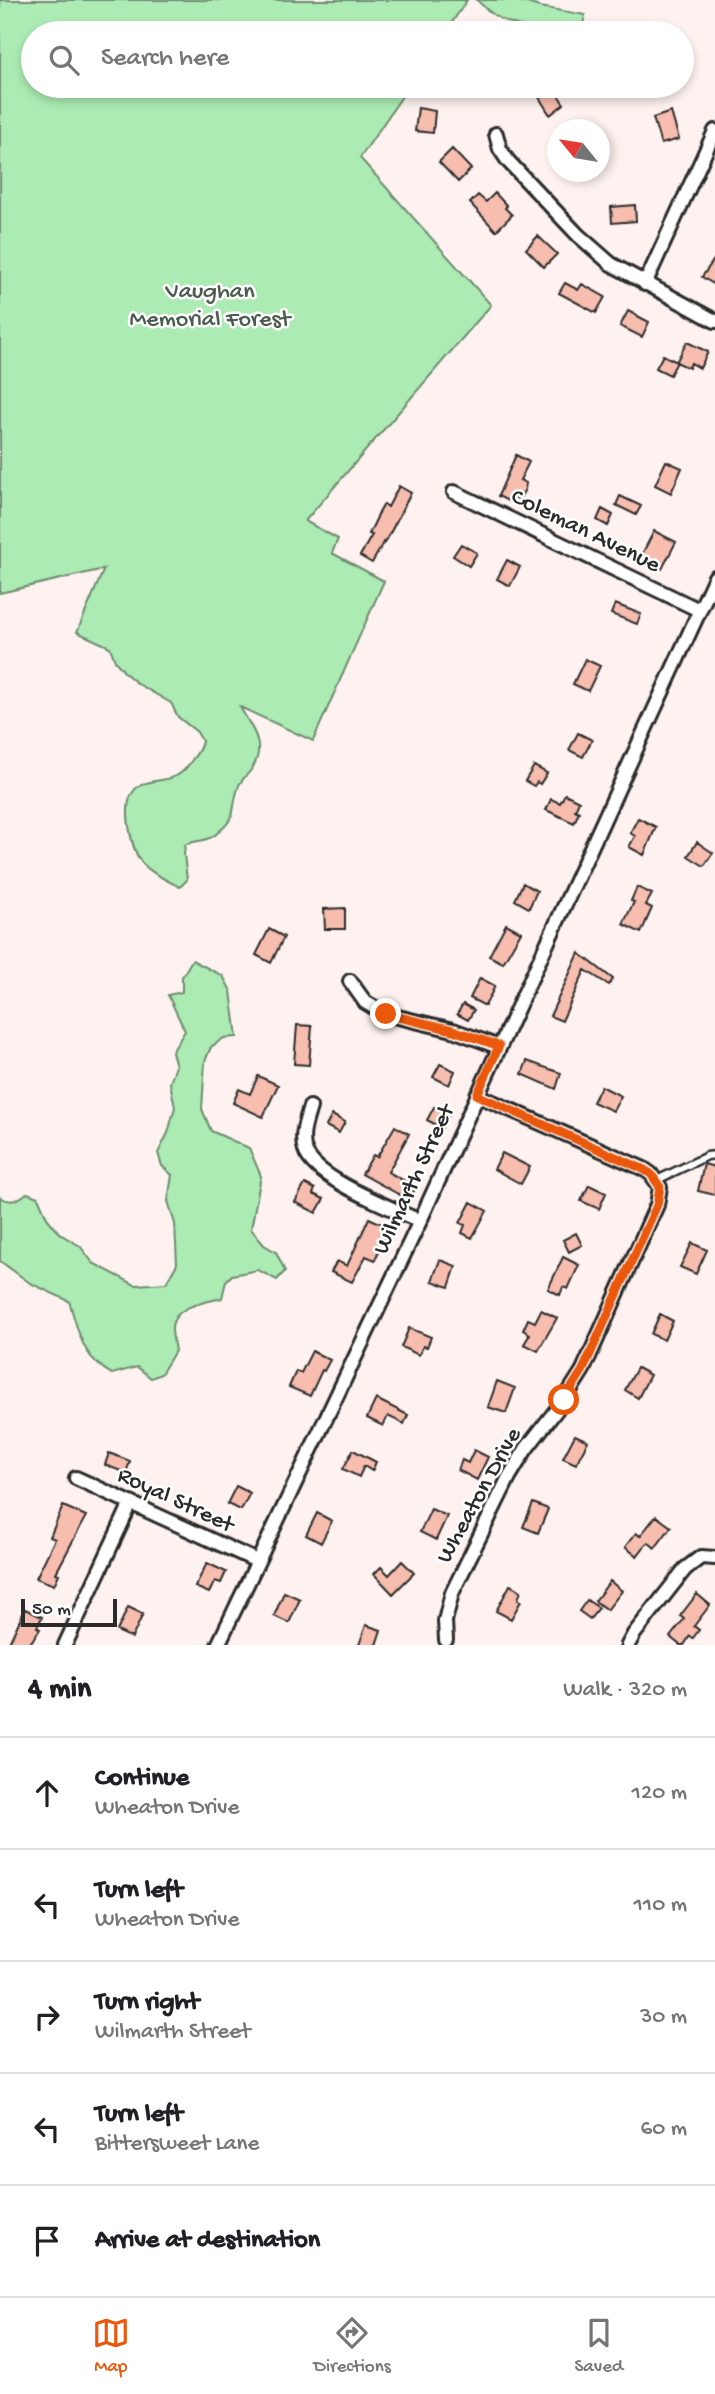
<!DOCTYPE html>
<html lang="en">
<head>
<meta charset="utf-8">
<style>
	body { margin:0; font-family:"Gochi Hand",sans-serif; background:#f2f2f2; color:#202124 }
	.compass { position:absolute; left:547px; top:119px; width:63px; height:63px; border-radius:50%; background:#fff; box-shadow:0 4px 10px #0003; rotate:300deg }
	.scale { position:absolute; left:21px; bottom:18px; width:96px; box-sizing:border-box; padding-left:7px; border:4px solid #2b2b2b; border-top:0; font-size:19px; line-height:24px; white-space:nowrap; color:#2b2b2b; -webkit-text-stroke:5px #fff; paint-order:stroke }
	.stop { position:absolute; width:21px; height:21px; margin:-16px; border:5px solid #ea580c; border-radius:50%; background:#fff }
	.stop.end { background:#ea580c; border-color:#fff; box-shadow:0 2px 7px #0008 }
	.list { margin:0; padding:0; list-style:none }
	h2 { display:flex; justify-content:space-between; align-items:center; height:91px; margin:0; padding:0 28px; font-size:30px }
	h2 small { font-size:23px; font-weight:400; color:#757577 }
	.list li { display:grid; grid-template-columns:46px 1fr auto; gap:21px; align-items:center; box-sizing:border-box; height:112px; padding:0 28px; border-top:2px solid #e0e0e0 }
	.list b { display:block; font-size:26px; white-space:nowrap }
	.list p { margin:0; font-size:23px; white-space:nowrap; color:#757577 }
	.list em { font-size:23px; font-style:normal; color:#757577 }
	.icon { flex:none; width:38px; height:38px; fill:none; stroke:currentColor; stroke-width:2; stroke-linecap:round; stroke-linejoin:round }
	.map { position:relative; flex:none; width:715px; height:1645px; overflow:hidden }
	.search { position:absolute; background:#fff; box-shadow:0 4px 10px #0003; left:21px; right:21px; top:21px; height:77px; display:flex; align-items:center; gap:18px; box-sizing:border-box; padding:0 24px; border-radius:38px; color:#757577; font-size:26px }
	.sheet { height:651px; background:#fff }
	nav { display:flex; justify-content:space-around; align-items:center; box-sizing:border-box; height:98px; border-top:2px solid #e0e0e0; background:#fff; font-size:19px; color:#757577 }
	nav a { display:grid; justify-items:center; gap:4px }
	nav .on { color:#ea580c }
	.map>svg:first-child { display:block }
</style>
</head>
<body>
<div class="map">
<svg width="715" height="1645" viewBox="0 0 715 1645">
	<rect width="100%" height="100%" fill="#fdf2ef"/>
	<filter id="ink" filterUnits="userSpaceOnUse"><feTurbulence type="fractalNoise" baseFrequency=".0143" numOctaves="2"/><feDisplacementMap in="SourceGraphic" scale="14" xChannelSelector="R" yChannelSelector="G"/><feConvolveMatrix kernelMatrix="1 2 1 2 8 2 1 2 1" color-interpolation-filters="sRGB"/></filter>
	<g filter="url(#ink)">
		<path fill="#acebb3" stroke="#6c8b6f" stroke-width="2" d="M0,0h467l-22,33h-412v53h376l-49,72 131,147 -186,216 33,18 -6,14 52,28 -71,160 -73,-34c10,19 27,36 13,60 -4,7 -13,13 -15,21 -8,25 1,28 -23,47 -10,8 -20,4 -30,10l-1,9 3,26 -7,7c-12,-6 -28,-13 -37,-23 -12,-13 -21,-58 -10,-72 9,-15 36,-8 49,-20 4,-3 7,-8 10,-12 5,-6 9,-12 10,-19l-5,-9 -19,-15 -7,-14 -33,-19 -13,-11 -10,-12 -5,-14 -33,-15 27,-63 -104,24z
			M477,0h40l23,7 45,8 -2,10c-27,7 -65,6 -89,-10 -6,-4 -12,-10 -17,-15z
			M192,960l31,16 8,15 6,46 -13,1 -13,9 -6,14 -3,48 9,22 38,17 12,28 -10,53 13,16 12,7 9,19 -8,9 -19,-10 -26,5 -6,6 -4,17c-17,4 -49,8 -50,30 0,7 2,16 3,23l-14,23 -10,4 -14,-11 -25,7c-31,-17 -33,-42 -43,-73l-39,-18 -30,-22v-64c11,7 18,3 27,-4l11,4 9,21 13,16 20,12 13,17 42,22 31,-2 11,-19 -2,-40 -7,-23 4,-26 -10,-9 -4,-13 10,-20 7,-26 -5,-24 6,-17 -4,-14 13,-21 -17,-36 14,-3v-15z"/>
		<path fill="#f7bdae" stroke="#2b2b2b" stroke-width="2" d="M550,86h2l12,18 -14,11 -13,-21z
			M418,108l17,3 -2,22 -18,-2z
			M671,112l8,27 -18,5 -8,-26z
			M452,149l19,20 -13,13 -19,-20z
			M495,193l12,13 -2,2 7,7 -16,16 -26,-28 8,-8 8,7z
			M635,205l1,16 -24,2 -1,-16z
			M538,236l19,18 -13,13 -18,-18z
			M715,258v27l-13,-8z
			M565,283l13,7 4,-6 23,13 -9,16 -37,-20z
			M628,311l21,11 -7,15 -22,-11z
			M687,342l21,10 -8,16 -9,-5 -2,5 -13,-6z
			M663,355l14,7 -7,13 -14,-7z
			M516,455l13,7 -9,18 6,3 -1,6 -6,11 -6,-4 -3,6 -12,-6z
			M666,461l16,7 -11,25 -16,-8z
			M399,486l12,7 -26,50 -1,-1 -12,21 -12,-7 12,-21 -3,-1 10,-21 5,-9 4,3z
			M620,496l21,10 -5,9 -20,-10z
			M602,509l11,6 -5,11 -11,-6z
			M654,531l22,11 -14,27 -22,-11z
			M461,544l16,9 -8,13 -16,-10z
			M507,560l13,7 -10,19 -13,-7z
			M615,604l26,10 -4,10 -26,-10z
			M585,659l15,7 -12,25 -15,-7z
			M578,733l14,7 -9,17 -14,-7z
			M534,766l13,7 -7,11 -3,-2 -3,4 -9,-5z
			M565,794l14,7 -4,9 4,2 -5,11 -28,-13 5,-11 9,4z
			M638,818l18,9 -12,28 -15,-8 6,-11 -5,-3z
			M697,842l16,11 -9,13 -16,-10z
			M523,883l14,8 -8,17 -14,-8z
			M637,887l15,7 -6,11 6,3 -11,25 -18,-9 11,-22 -3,-1z
			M345,908v21h-20l-1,-20z
			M506,924l15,8 -18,31 -14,-7z
			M269,929l15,8 -13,26 -15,-8z
			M579,953l34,26 -4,6 -24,-15 -23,51 -12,-5z
			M480,978l15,8 -10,20 -15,-8z
			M463,1004l11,6 -6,10 -11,-6z
			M297,1025l15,1 -3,39 -15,-1z
			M527,1061l34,12 -5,16 -34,-15z
			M440,1064l15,7 -6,14 -16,-8z
			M258,1076l20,9 -15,32 -30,-14 6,-14 11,5z
			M601,1086l20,10 -8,15 -20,-9z
			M434,1107l15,8 -7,13 -15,-8z
			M332,1115l13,7 -6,11 -13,-7z
			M395,1126l14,8 -21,38 28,15 -7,13 -47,-26 11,-19 4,2z
			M502,1153l28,14 -9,17 -27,-15z
			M704,1164l11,3v28l-17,-4z
			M305,1184l10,5 -2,5 11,5 -8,14 -21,-11z
			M589,1185l17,8 -7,16 -18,-8z
			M471,1202l16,9 -15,27 -10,-5 3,-8 -5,-2z
			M369,1218l24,11 -5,11 -4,-2 -9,22 -9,-4 -14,26 -21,-10 6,-11 10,5z
			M576,1233l6,12 -13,7 -6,-12z
			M692,1243l15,7 -11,24 -16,-7z
			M563,1257l16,8 -11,24 -5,-2 -3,8 -12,-6z
			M440,1260l16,6 -7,21 -17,-6z
			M541,1310l16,8 -19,33 -14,-7 6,-10 -7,-4 5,-11 7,3z
			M660,1314l13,7 -9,19 -13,-6z
			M409,1328l22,9 -4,10 -4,-1 -4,9 -18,-8z
			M312,1351l18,9 -6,11 -2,-1 -12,26 -21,-9 7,-16 5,2z
			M637,1368l13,7 -12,23 -13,-8z
			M497,1381l18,7 -9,25 -18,-6z
			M376,1399l32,16 -4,9 -16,-8 -5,10 -16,-8z
			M575,1435l13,6 -12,23 -13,-6z
			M353,1450l23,12 -4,9 -8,-5 -5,11 -16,-8z
			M474,1450l14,7 -11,23 -19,-10 4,-10 6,3z
			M109,1453l21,8 -4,12 -21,-8z
			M236,1486l14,7 -9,17 -14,-6z
			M533,1503l15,6 -10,24 -15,-6z
			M63,1506l23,10 -30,57 3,1 -5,11 -18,-7 19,-39 -5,-2z
			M431,1509l16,7 -11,24 -16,-8z
			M317,1513l15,8 -11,22 -15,-8z
			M656,1516l15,11 -16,21 -7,-6 -11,14 -12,-9 11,-14 4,3z
			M402,1561l12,12 -21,21 -19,-20 7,-7 8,8z
			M207,1563l19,9 -5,11 -6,-2 -6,12 -14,-6z
			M610,1581l12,10 -15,19 -12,-9z
			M510,1585l11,6 -3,8 3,2 -10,18 -15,-8z
			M284,1592l16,7 -11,24 -15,-7z
			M697,1594l13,11 -16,21 5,4 -6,8 -3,-2 -6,9h-4l-10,-8 14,-18 -4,-3z
			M587,1600l12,8 -9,11 -11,-8z
			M128,1607l15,7 -11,24 -15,-7z
			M25,1609l17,8 -5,10 3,2 -11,16h-21z
			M366,1625l15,5 -5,15h-17z"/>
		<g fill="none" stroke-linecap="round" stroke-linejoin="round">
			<defs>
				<path id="service" d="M657,1180l50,-24 8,-1"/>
				<path id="minor" d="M496,134l4,15 8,12 70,74 33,29 104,57
					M645,284l70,-153
					M454,492l245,118
					M350,981l15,21 20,12 68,16 46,17
					M310,1107c-4,14 -10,29 -5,43 9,29 87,58 115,71
					M76,1478l181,83
					M446,1640l-1,-19 7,-28 57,-116 17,-28 38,-49 19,-30 74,-165 3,-18 -9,-13 -7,-5 -167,-74
					M65,1645l66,-142
					M218,1645l202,-424 295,-644
					M628,1645l6,-11 51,-65 16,-12 14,1"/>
			</defs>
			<use href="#service" stroke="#2b2b2b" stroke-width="11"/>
			<use href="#minor" stroke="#2b2b2b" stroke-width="18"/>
			<use href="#service" stroke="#fff" stroke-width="6"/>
			<use href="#minor" stroke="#fff" stroke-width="12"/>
		</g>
	</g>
	<g fill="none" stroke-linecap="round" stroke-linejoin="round" filter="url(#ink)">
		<path stroke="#ea580c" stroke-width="9" d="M386,1014l67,16 46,16 -22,49 166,74 8,5 9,13 -3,18 -74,165 -19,30"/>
	</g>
	<g text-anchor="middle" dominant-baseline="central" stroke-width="5" stroke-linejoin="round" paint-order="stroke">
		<g font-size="24" fill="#4b5b4d" stroke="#fff">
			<text x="210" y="292">Vaughan<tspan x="210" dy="28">Memorial Forest</tspan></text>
		</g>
		<g font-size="24" fill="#2b2b2b" stroke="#fff">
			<text transform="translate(585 532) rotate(26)">Coleman Avenue</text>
			<text transform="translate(415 1180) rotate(-65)">Wilmarth Street</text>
			<text transform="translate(480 1496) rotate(-61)">Wheaton Drive</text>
			<text transform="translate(175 1501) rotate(25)">Royal Street</text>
		</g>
	</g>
</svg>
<svg class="compass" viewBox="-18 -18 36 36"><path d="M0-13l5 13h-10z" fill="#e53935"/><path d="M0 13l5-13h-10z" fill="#757577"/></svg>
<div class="scale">50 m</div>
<div class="stop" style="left:564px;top:1400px"></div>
<div class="stop end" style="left:386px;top:1014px"></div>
<div class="search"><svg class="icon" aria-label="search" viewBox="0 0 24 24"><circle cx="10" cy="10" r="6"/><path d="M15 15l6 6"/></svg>Search here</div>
</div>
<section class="sheet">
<h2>4 min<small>Walk · 320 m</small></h2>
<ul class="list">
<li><svg class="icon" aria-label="ahead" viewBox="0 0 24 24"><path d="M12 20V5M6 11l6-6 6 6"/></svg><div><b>Continue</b><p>Wheaton Drive</p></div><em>120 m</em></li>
<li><svg class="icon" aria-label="left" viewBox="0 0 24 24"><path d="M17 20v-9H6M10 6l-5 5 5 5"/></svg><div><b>Turn left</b><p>Wheaton Drive</p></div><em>110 m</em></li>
<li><svg class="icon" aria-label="right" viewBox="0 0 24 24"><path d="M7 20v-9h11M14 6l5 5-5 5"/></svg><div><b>Turn right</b><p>Wilmarth Street</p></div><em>30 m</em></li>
<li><svg class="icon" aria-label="left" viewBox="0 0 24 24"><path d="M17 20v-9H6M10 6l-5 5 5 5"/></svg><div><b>Turn left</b><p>Bittersweet Lane</p></div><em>60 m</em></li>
<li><svg class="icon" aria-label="arrive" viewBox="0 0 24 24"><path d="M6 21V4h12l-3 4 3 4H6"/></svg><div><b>Arrive at destination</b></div></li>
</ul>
</section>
<nav>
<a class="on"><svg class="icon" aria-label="map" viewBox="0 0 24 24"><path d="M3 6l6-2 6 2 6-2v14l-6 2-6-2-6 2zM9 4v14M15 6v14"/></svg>Map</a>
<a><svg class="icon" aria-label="directions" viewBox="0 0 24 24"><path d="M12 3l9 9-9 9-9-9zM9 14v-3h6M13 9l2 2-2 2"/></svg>Directions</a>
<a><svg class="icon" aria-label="saved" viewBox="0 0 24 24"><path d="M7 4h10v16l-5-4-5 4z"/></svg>Saved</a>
</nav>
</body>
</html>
